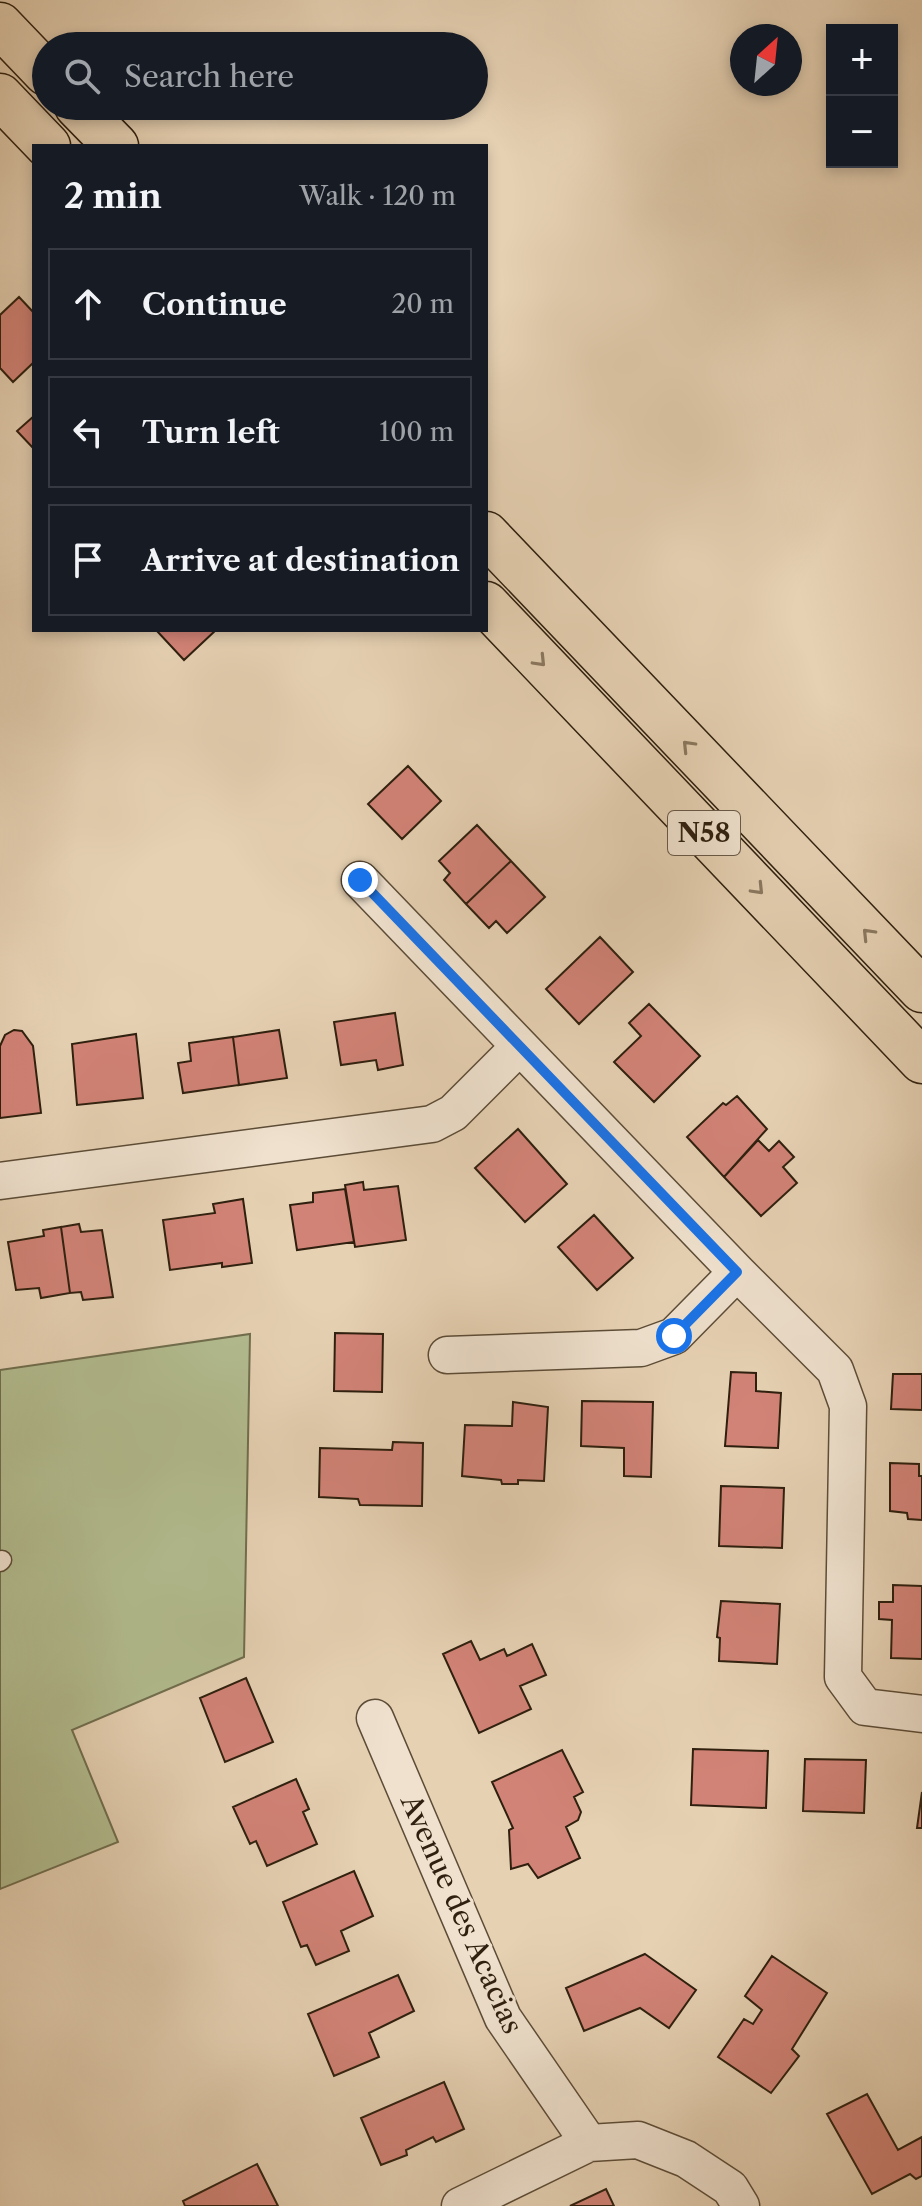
<!DOCTYPE html>
<html lang="en">
<head>
<meta charset="utf-8">
<style>
	body { margin:0; font-family:"Libre Caslon Text",serif; background:#242831; color:#f1f3f6 }
	.controls { position:absolute; right:24px; top:24px; display:grid; overflow:hidden; border-radius:0px; box-shadow:0 4px 12px #0003 }
	.controls button { width:72px; height:72px; display:grid; place-items:center; padding:0; border:0; border-bottom:2px solid #363941; background:#171b24; color:#f1f3f6; font:40px sans-serif }
	.compass { position:absolute; left:730px; top:24px; width:72px; height:72px; border-radius:50%; background:#171b24; box-shadow:0 4px 12px #0003; rotate:27deg }
	.stop { position:absolute; width:24px; height:24px; margin:-18px; border:6px solid #1a73e8; border-radius:50%; background:#fff }
	.stop.end { background:#1a73e8; border-color:#fff; box-shadow:0 2px 8px #0008 }
	.list { margin:0; padding:0; list-style:none }
	h2 { display:flex; justify-content:space-between; align-items:center; height:104px; margin:0; padding:0 32px; font-size:34px }
	h2 small { font-size:26px; font-weight:400; color:#9ea1a6 }
	.list li { display:grid; grid-template-columns:52px 1fr auto; gap:24px; align-items:center; box-sizing:border-box; height:112px; margin:0 16px 16px; padding:0 16px; border:2px solid #363941; border-radius:0px }
	.list b { display:block; font-size:30px; white-space:nowrap }
	.list em { font-size:26px; font-style:normal; color:#9ea1a6 }
	.icon { flex:none; width:44px; height:44px; fill:none; stroke:currentColor; stroke-width:2; stroke-linecap:round; stroke-linejoin:round }
	.map { position:relative; flex:none; width:922px; height:2206px; overflow:hidden }
	.search { position:absolute; background:#171b24; box-shadow:0 4px 12px #0003; left:32px; top:32px; width:456px; height:88px; display:flex; align-items:center; gap:20px; box-sizing:border-box; padding:0 28px; border-radius:44px; color:#9ea1a6; font-size:30px }
	.panel { position:absolute; background:#171b24; box-shadow:0 4px 12px #0003; left:32px; top:144px; width:456px; height:488px; border-radius:0px }
	.map>svg:first-child { display:block }
</style>
</head>
<body>
<div class="map">
<svg width="922" height="2206" viewBox="0 0 922 2206">
	<rect width="100%" height="100%" fill="#e6d1b3"/>
	<filter id="stains"><feTurbulence type="fractalNoise" baseFrequency=".0025" numOctaves="4"/><feColorMatrix values="0 0 0 0 .2 0 0 0 0 .09 0 0 0 0 .02 0 0 0 .5 -.17"/></filter>
	<radialGradient id="worn" r=".72"><stop offset=".6" stop-color="#630" stop-opacity="0"/><stop offset="1" stop-color="#630" stop-opacity=".3"/></radialGradient>
	<path fill="#b2bc8f" stroke="#706e4e" stroke-width="2" d="M250,1334l-6,323 -172,73 46,112 -118,47v-519z"/>
	<path fill="#d28377" stroke="#2e1f0e" stroke-width="2" d="M19,297l15,16v49l-21,20 -13,-14v-53z
		M34,416v33l-17,-18z
		M156,630h60l-32,30z
		M408,766l33,35 -39,38 -34,-35z
		M477,825l34,36 -45,43 -22,-24 6,-7 -11,-12z
		M511,861l34,36 -38,36 -11,-12 -7,7 -23,-24z
		M600,937l33,35 -54,52 -33,-35z
		M649,1004l51,52 -46,46 -40,-40 27,-26 -12,-13z
		M395,1013l8,52 -25,5 -2,-10 -35,5 -7,-43z
		M14,1030l8,1 11,15 8,67 -41,5v-72l5,-11z
		M279,1030l8,48 -48,7 -6,-48z
		M136,1034l7,64 -66,7 -5,-61z
		M233,1037l6,48 -56,8 -5,-30 13,-2 -2,-18z
		M737,1096l30,33 -43,48 -37,-40 36,-34 3,2z
		M518,1129l49,55 -42,38 -50,-54z
		M758,1140l11,11 10,-10 15,16 -11,10 14,16 -36,33 -37,-39z
		M363,1182l1,8 34,-4 8,54 -51,7 -10,-62z
		M345,1189l9,53 -57,8 -7,-45 23,-3v-9z
		M243,1199l9,64 -30,4v-4l-52,7 -7,-50 52,-7 -2,-9z
		M594,1215l39,43 -36,32 -39,-43z
		M79,1224l2,8 21,-2 11,67 -30,3 -2,-8 -11,1 -9,-66z
		M61,1227l9,66 -29,5 -2,-10 -23,2 -8,-48 36,-6 -1,-6z
		M335,1333l48,1 -1,58 -48,-1z
		M731,1372l25,1v18l25,2 -3,55 -53,-2z
		M893,1374h29v36l-31,-1z
		M582,1401l71,1 -2,75 -27,-1v-28l-43,-2z
		M513,1402l35,5 -4,74 -26,-1v4h-16l-1,-4 -39,-4 3,-51 47,1z
		M393,1442l30,1 -1,63 -62,-1 -2,-6 -39,-2 1,-49 72,2z
		M890,1463l29,1v12h3v44l-14,-1 -1,-6 -17,-2z
		M721,1486l63,2 -2,60 -63,-2z
		M893,1585l29,1v73l-31,-1 1,-38 -13,-1v-17h14z
		M721,1601l59,3 -3,60 -58,-3 1,-23 -3,-1z
		M471,1641l9,19 24,-11 3,7 25,-12 14,31 -26,11 11,23 -52,24 -36,-79z
		M246,1678l27,64 -48,20 -25,-64z
		M693,1749l75,2 -2,57 -75,-3z
		M562,1750l21,42 -9,5 7,15 -3,8 -12,7 14,31 -42,20 -10,-14 -17,5 -2,-39 4,-2 -21,-46z
		M805,1759l61,1 -2,53 -61,-2z
		M296,1779l13,30 -6,3 14,32 -50,22 -11,-25 -6,3 -17,-37z
		M922,1792v36h-5z
		M354,1871l19,45 -32,15 8,20 -33,14 -9,-20 -6,2 -18,-45z
		M645,1954l51,36 -27,38 -29,-20 -56,23 -18,-43z
		M772,1956l55,37 -35,56 7,7 -28,37 -53,-36 26,-38 9,5 9,-14 -17,-14z
		M398,1975l16,36 -45,22 10,24 -45,19 -26,-62z
		M444,2082l20,47 -28,13 -3,-5 -27,13 1,5 -26,10 -20,-47z
		M867,2094l31,56 24,-13v39l-6,3 -6,-5 -38,20 -45,-80z
		M257,2164l21,42h-93l-2,-5z
		M606,2189l8,17h-44z"/>
	<g fill="none" stroke-linecap="round" stroke-linejoin="round">
		<defs>
			<path id="service" d="M0,1562l2,-2"/>
			<path id="minor" d="M360,880l377,392 98,98 13,36 -5,271 22,30 57,7
				M0,1181l432,-57 21,-11 66,-66
				M447,1355l194,-7 33,-12 63,-64
				M375,1718l128,300 86,125
				M460,2206l129,-63 49,-3 48,19 44,29 11,18"/>
			<path id="trunk" d="M0,25l46,48
				M0,96l48,50
				M77,106l39,40
				M486,534l436,456
				M486,604l436,457"/>
		</defs>
		<use href="#service" stroke="#5c4c37" stroke-width="21"/>
		<use href="#minor" stroke="#5c4c37" stroke-width="39"/>
		<use href="#trunk" stroke="#2e1f0e" stroke-width="47"/>
		<use href="#service" stroke="#efe1ce" stroke-width="18"/>
		<use href="#minor" stroke="#efe1ce" stroke-width="36"/>
		<use href="#trunk" stroke="#e6d1b3" stroke-width="44"/>
	</g>
	<defs><path id="oneway-chevron" d="M-2-3.5L2.5 0L-2 3.5" fill="none" stroke-width="1.6" stroke-linecap="round" stroke-linejoin="round" transform="scale(2)"/></defs>
	<g stroke="#8a7860">
		<use href="#oneway-chevron" transform="translate(540 661) rotate(46)"/>
		<use href="#oneway-chevron" transform="translate(688 746) rotate(-134)"/>
		<use href="#oneway-chevron" transform="translate(758 889) rotate(46)"/>
		<use href="#oneway-chevron" transform="translate(868 934) rotate(-134)"/>
	</g>
	<g fill="none" stroke-linecap="round" stroke-linejoin="round">
		<path stroke="#1a73e8" stroke-width="10" d="M360,880l377,392 -63,64"/>
	</g>
	<g text-anchor="middle" dominant-baseline="central" stroke-width="6" stroke-linejoin="round" paint-order="stroke">
		<rect fill="#efe1ce" stroke="#685948" stroke-width="2" x="668" y="811" width="72" height="44" rx="6"/>
		<g font-size="26" font-weight="bold" fill="#2e1f0e">
			<text x="704" y="833">N58</text>
		</g>
		<g font-size="28" fill="#2e1f0e" stroke="#efe1ce">
			<text transform="translate(462 1914) rotate(66)">Avenue des Acacias</text>
		</g>
	</g>
	<rect width="100%" height="100%" filter="url(#stains)"/>
	<rect width="100%" height="100%" fill="url(#worn)"/>
</svg>
<div class="controls">
<button>+</button>
<button>−</button>
</div>
<svg class="compass" viewBox="-18 -18 36 36"><path d="M0-13l5 13h-10z" fill="#e53935"/><path d="M0 13l5-13h-10z" fill="#9ea1a6"/></svg>
<div class="stop" style="left:674px;top:1336px"></div>
<div class="stop end" style="left:360px;top:880px"></div>
<div class="search"><svg class="icon" aria-label="search" viewBox="0 0 24 24"><circle cx="10" cy="10" r="6"/><path d="M15 15l6 6"/></svg>Search here</div>
<section class="panel">
<h2>2 min<small>Walk · 120 m</small></h2>
<ul class="list">
<li><svg class="icon" aria-label="ahead" viewBox="0 0 24 24"><path d="M12 20V5M6 11l6-6 6 6"/></svg><div><b>Continue</b></div><em>20 m</em></li>
<li><svg class="icon" aria-label="left" viewBox="0 0 24 24"><path d="M17 20v-9H6M10 6l-5 5 5 5"/></svg><div><b>Turn left</b></div><em>100 m</em></li>
<li><svg class="icon" aria-label="arrive" viewBox="0 0 24 24"><path d="M6 21V4h12l-3 4 3 4H6"/></svg><div><b>Arrive at destination</b></div></li>
</ul>
</section>
</div>
</body>
</html>
